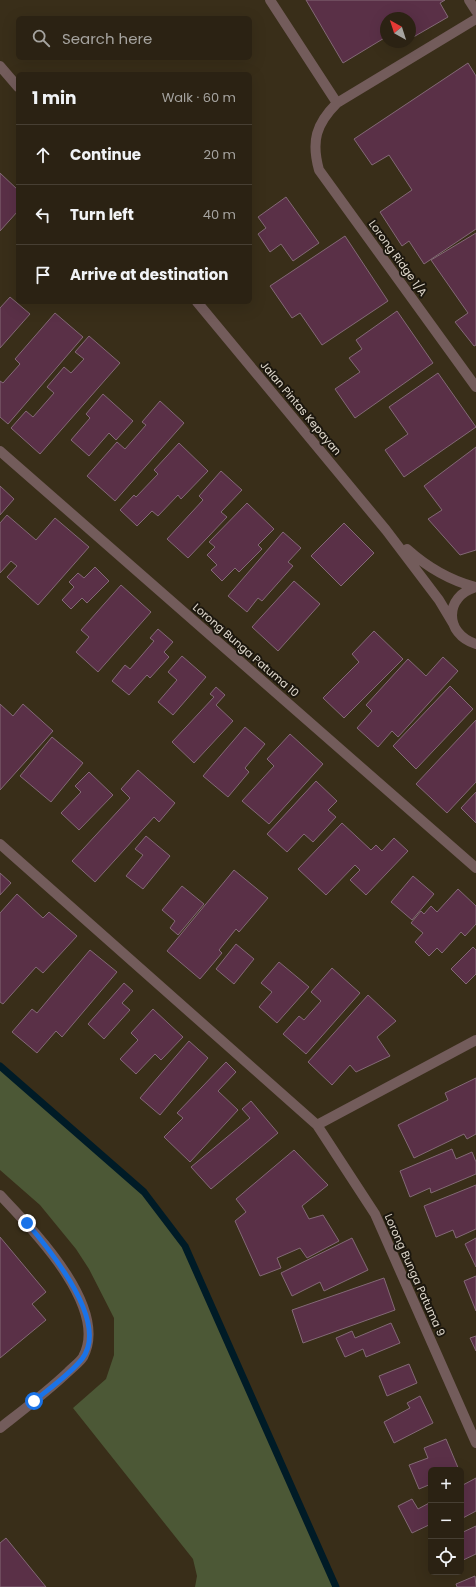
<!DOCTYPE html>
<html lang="en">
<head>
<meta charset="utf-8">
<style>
	body { margin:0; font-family:Poppins,sans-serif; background:#372f21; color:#f1f3f6 }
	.controls { position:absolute; right:12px; bottom:12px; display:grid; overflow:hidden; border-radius:6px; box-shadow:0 4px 16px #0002 }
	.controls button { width:36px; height:36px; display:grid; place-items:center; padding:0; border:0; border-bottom:1px solid #473f33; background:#2b2213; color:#f1f3f6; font:20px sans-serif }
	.compass { position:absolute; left:380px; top:12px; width:36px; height:36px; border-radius:50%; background:#2b2213; box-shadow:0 4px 16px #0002; rotate:321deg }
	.stop { position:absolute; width:12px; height:12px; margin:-9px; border:3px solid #1a73e8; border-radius:50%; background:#fff }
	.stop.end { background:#1a73e8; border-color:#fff; box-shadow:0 1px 4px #0008 }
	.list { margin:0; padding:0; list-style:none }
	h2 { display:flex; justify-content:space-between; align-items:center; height:52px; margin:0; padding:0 16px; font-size:17px }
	h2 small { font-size:13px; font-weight:400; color:#a6a4a0 }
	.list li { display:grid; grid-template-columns:26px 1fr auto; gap:12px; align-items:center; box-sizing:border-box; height:60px; padding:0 16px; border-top:1px solid #473f33 }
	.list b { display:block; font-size:15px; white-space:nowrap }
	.list em { font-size:13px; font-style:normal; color:#a6a4a0 }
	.icon { flex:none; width:22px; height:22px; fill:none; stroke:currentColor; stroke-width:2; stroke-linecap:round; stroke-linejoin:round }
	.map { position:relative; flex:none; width:476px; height:1587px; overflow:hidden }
	.search { position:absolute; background:#2b2213; box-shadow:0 4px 16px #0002; left:16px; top:16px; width:236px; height:44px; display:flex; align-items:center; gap:10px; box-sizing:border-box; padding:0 14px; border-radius:6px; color:#a6a4a0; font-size:15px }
	.panel { position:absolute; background:#2b2213; box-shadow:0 4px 16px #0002; left:16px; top:72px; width:236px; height:232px; border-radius:6px }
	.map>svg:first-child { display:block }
</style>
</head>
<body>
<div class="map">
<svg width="476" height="1587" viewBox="0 0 476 1587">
	<rect width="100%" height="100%" fill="#392e19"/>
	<path fill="#4c5836" d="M0,1066l144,126 41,54 151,341h-141l2,-11 -4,-17 -120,-151 33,-29 8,-24v-37l-25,-49 -13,-20 -36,-44 -40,-35z"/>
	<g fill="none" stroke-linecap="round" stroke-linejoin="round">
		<path stroke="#001b26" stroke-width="7" d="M0,1066l144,126 41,54 151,341"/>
	</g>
	<path fill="#5a3047" stroke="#836976" d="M306,0h139l-5,3 8,14 -38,22v-21h-24v19l-43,26z
		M468,63l8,13v153l-52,35 -15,-23 -7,5 -22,-34 32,-22 -23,-35 -17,10 -18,-26z
		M0,173l18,17v21l-18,20z
		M286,197l33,46 -26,18 -12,-17 -11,8 -12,-18 8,-6 -8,-11z
		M476,233v112l-2,1 -19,-24 13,-9 -37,-53z
		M345,236l43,65 -66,44 -22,-32 -8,5 -22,-32z
		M10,297l20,17 -30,34v-40z
		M397,311l36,52 -78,55 -20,-29 25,-17 -11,-14 13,-9 -6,-9z
		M55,313l28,24 -75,87 -8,-7v-36l3,2 17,-19 -5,-5z
		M89,336l31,27 -80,91 -29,-26 15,-17 7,6 21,-24 -7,-6 17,-20 7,6 13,-14 -9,-7z
		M438,373l38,54 -72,50 -19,-27 23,-16 -19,-27z
		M103,394l30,27 -17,19 -7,-7 -20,23 -18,-16 19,-22 -4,-4z
		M160,401l24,22 -69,78 -28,-25 30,-34 8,7 21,-24 -4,-3z
		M179,443l29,28 -27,28 -3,-4 -20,21 -6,-5 -15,15 -17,-16 14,-15 2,2 22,-23 -4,-4z
		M476,447v103l-16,5 -32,-36 14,-9 -18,-24z
		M221,471l21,19 -21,22 6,5 -39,41 -21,-19 36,-39 -4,-4z
		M0,486l14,13 -14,16z
		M247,503l27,26 -16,16 4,4 -23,23 -4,-4 -13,13 -11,-11 6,-5 -10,-10 8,-8 -6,-5z
		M7,515l29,25 19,-22 34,29 -51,58 -31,-28 10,-11 -6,-5 -11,12v-50z
		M344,523l30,30 -33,33 -30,-30z
		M283,532l18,16 -13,14 5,4 -31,35 -4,-3 -11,14 -19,-16z
		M95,567l14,14 -22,22 -5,-5 -11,11 -9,-9 12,-13 -5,-5 9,-9 6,5z
		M294,581l26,23 -42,47 -26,-24z
		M121,585l30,27 -53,60 -22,-20 13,-15 -8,-7z
		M158,629l15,13 -9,10 5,5 -19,21 -3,-3 -18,20 -17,-14 13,-16 5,4 24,-28 -4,-3z
		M374,631l29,28 -59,59 -21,-20 36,-36 -7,-8z
		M182,656l24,21 -33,38 -15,-13 19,-22 -9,-8z
		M443,657l15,14 -60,66 -6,-6 -14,16 -21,-19 15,-17 -6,-6 42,-46 18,17z
		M450,686l23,23 -57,60 -23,-23z
		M216,687l9,8 -9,10 17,16 -39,42 -22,-21 42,-45 -4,-3z
		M0,704l13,12 10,-12 30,27 -53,59z
		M476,720v62l-29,31 -31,-29z
		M245,727l20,17 -20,24 4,4 -21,25 -25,-21z
		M290,734l33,30 -54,60 -27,-23 32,-35 -7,-7z
		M52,737l31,26 -32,39 -31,-26z
		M138,770l37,33 -16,19 -5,-5 -59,65 -23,-21 58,-63 -9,-9z
		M89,772l24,23 -34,35 -18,-17 20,-21 -6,-6z
		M316,781l21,20 -9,9 8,7 -23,25 -9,-8 -17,18 -20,-18z
		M476,792v31l-15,-15z
		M342,823l29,27 5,-5 6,6 12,-13 14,13 -42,44 -16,-15 10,-10 -5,-5 -29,30 -28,-26z
		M146,836l24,20 -27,33 -17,-13 17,-21 -8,-6z
		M234,870l34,28 -29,34 -3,-3 -17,21 3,3 -22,26 -33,-28z
		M0,873l11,10 -11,12z
		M413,876l21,18 -22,26 -21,-18z
		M182,886l22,18 -26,31 -8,-7 5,-7 -13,-11z
		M458,889l18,17v18l-11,12 -4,-4 -19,21 -5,-5 -8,8 -14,-14 8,-9 -12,-10 10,-12 3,3 7,-8 6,6z
		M17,894l26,24 6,-6 28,24 -34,37 -7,-6 -33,37 -3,-2v-89z
		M236,944l18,15 -20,25 -18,-15z
		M473,947l3,3v24l-10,10 -15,-15z
		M90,950l27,22 -55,65 -6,-6 -19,22 -25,-21 20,-23 5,4z
		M279,962l30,25 -32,36 -18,-16 13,-15 -11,-9z
		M332,968l28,25 -54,61 -23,-20 16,-18 5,4 17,-19 -10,-9z
		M124,983l9,8 -11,12 8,7 -26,29 -16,-15z
		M368,995l28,26 -19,16 13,19 -34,16 -6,-7 -18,20 -24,-23z
		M153,1009l30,28 -22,23 -6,-6 -19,20 -16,-15 18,-19 -7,-7z
		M189,1041l19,17 -48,57 -20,-17z
		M226,1062l10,10 -18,19 20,19 -48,52 -26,-25 19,-19 -6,-5z
		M476,1078v56l-9,5 -3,-5 -50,24 -16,-33 50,-25 -3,-7z
		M251,1101l27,32 -67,56 -20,-22 59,-49 -8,-9z
		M452,1149l4,10 16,-7 4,10v12l-45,19 -1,-5 -20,9 -10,-26z
		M294,1150l34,35 -26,21 7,13 14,-4 16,26 -32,17 -7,-10 -23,10 4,10 -21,8 -25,-55 11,-9 -10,-13z
		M476,1185v44l-20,9 -3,-8 -17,7 -12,-31z
		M0,1237l46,55 -14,12 14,16 -46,38z
		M352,1238l16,32 -44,21 -4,-9 -28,14 -11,-23z
		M476,1238v29l-11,-23z
		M476,1276v35l-12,-30z
		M384,1278l11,32 -92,33 -11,-33z
		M391,1323l9,20 -34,14 -3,-8 -18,8 -9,-19 16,-7 3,7z
		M476,1336v15l-6,-13z
		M409,1364l8,19 -30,13 -8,-20z
		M420,1396l13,27 -39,20 -10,-21 26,-14 -3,-5z
		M446,1439l13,31h-28v14l-12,5 -10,-24 19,-7 -4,-10z
		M476,1478v33l-15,8v-33z
		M412,1499l6,10 13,-7v22l-19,9 -14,-27z
		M476,1526v28l-15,7v-28z
		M6,1538l40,49h-46v-44z
		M475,1576l1,11h-19l-1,-3z"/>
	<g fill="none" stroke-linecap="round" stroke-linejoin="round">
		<path stroke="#735c5b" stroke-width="10" d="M270,0l67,103
			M469,0l7,11
			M476,19l-139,84c-21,21 -26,38 -18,67l157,217
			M0,451l476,417
			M0,844l317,281 58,89 101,229
			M317,1125l159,-85
			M0,1195c32,34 110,112 83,162 -3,5 -10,10 -15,15 -21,20 -45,38 -68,56"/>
		<path stroke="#735c5b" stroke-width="10" d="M0,66l18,21
			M197,302l189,228 53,70 15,25
			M407,549c20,18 42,31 68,38
			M476,587c-32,9 -32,47 0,57"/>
	</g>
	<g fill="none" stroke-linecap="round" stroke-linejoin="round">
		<path stroke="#1a73e8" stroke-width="5" d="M27,1223c23,27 83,100 55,136 -13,16 -32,29 -48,42"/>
	</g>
	<g text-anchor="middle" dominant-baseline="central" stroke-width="4" stroke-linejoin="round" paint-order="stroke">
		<g font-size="11" fill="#e0d9cd" stroke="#1c170e">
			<text transform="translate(398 258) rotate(54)">Lorong Ridge 1/A</text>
			<text transform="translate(301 408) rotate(50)">Jalan Pintas Kepayan</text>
			<text transform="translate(246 650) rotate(41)">Lorong Bunga Patuma 10</text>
			<text transform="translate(415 1275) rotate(66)">Lorong Bunga Patuma 9</text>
		</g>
	</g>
</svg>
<div class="controls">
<button>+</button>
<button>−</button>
<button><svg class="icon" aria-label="locate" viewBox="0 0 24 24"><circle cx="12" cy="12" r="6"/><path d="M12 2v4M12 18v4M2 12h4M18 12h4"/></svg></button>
</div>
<svg class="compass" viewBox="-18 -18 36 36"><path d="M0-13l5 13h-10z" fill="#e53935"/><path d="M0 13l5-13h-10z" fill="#a6a4a0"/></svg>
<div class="stop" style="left:34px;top:1401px"></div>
<div class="stop end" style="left:27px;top:1223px"></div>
<div class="search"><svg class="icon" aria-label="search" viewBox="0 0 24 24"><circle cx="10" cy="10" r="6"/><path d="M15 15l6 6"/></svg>Search here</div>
<section class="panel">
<h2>1 min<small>Walk · 60 m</small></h2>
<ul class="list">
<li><svg class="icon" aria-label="ahead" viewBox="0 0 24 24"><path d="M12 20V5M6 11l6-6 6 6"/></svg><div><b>Continue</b></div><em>20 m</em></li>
<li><svg class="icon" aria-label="left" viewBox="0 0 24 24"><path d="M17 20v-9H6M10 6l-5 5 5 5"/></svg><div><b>Turn left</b></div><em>40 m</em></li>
<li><svg class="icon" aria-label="arrive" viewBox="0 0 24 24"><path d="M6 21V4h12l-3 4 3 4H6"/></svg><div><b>Arrive at destination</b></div></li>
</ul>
</section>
</div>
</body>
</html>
